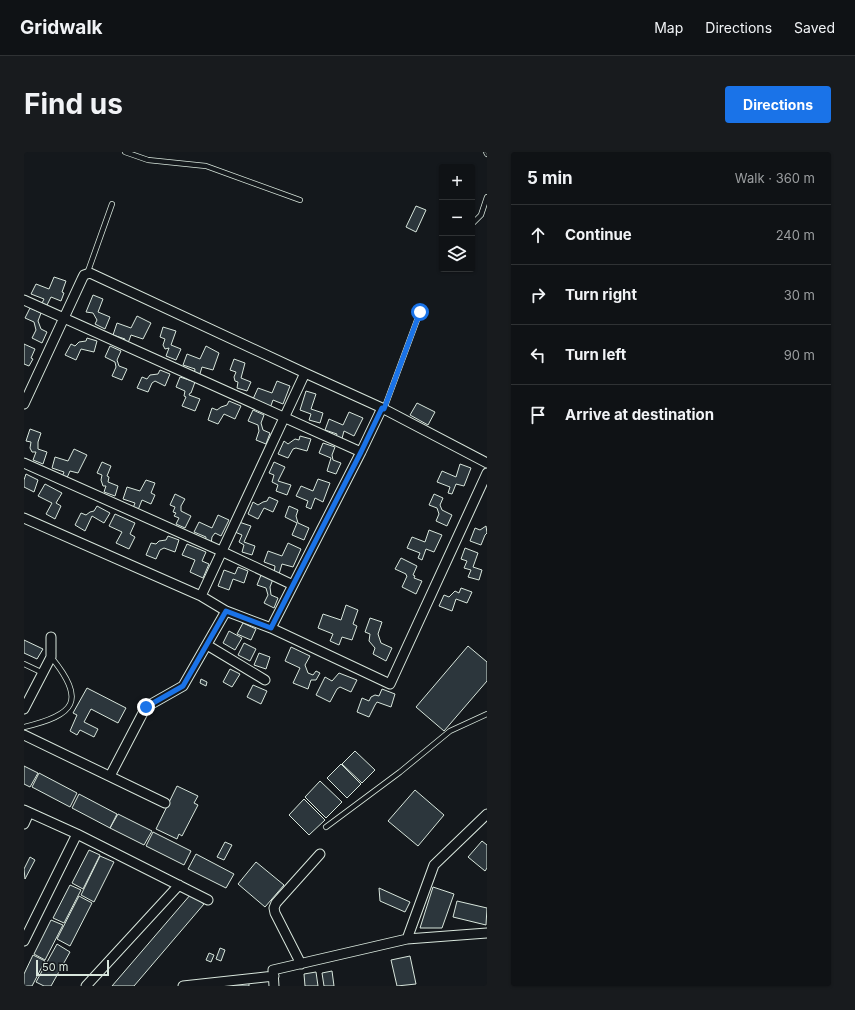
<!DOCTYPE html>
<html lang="en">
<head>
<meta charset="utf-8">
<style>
	body { margin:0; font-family:Inter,sans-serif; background:#181b1e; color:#f1f3f6 }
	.controls { position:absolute; right:12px; top:12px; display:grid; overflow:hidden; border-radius:4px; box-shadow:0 1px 3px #0004 }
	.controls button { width:36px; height:36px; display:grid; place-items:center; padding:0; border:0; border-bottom:1px solid #2f3234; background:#0f1215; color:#f1f3f6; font:20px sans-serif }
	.scale { position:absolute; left:12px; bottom:10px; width:73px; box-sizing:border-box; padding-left:4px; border:2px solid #d8e6dc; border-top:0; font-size:11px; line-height:14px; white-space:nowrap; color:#d8e6dc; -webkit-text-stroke:3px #14181c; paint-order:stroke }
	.stop { position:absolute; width:12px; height:12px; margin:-9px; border:3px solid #1a73e8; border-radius:50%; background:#fff }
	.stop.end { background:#1a73e8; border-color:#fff; box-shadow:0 1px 4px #0008 }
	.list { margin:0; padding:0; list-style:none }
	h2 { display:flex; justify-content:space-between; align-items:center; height:52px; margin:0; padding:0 16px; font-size:17px }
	h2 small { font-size:13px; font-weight:400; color:#9b9ea0 }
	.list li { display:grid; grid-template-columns:26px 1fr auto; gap:12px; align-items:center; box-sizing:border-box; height:60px; padding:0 16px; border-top:1px solid #2f3234 }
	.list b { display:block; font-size:15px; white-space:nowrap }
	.list em { font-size:13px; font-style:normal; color:#9b9ea0 }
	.icon { flex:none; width:22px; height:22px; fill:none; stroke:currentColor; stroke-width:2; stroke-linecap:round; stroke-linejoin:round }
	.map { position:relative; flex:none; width:463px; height:834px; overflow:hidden; border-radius:4px }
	header { display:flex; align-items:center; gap:24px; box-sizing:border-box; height:56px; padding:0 20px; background:#0f1215; border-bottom:1px solid #2f3234 }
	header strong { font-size:19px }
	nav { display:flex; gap:22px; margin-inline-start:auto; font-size:14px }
	.intro { display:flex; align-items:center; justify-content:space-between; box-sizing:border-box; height:96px; padding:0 24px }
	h1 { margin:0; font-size:28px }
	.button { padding:10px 18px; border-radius:4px; background:#1a73e8; color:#fff; font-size:14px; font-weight:700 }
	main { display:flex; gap:24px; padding:0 24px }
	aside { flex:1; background:#0f1215; border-radius:4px; box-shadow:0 1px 3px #0004 }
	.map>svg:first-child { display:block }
</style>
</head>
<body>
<header>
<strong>Gridwalk</strong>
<nav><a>Map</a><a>Directions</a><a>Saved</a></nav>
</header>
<div class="intro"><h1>Find us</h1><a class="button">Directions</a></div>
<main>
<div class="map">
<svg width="463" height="834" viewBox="0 0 463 834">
	<rect width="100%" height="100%" fill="#14181c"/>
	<path fill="#2c363c" stroke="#d8e6dc" d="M392,54l10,4 -10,22 -10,-5z
		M30,125l12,4 -4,11 2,1 -3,8 -10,-4 -5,10 -5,-2 3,-6 -13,-5 5,-10 13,5z
		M69,143l10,4 -5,13 12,5 -5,12 -10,-5 2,-4 -4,-7 -7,-1z
		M6,156l11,5 -3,8 3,8 6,3 -5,11 -10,-5 4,-8 -2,-8 -9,-4z
		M113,164l14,7 -8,16 -12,-4 -4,11 -4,-1 2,-6 -12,-4 4,-12 14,5z
		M139,175l13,4 -5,14 10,4 -5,11 -10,-4 3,-8 -4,1 -2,-4 2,-6 -5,-2z
		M63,186l10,3 -3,11 -13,-3 -5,11 -11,-5 6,-11 4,2 4,-4 7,-1z
		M0,192l11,5 -4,9 2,1 -4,7 -5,-2z
		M86,194l11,5 -4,9 2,6 8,3 -5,11 -10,-4 4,-9 -1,-5 -10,-5z
		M182,194l13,7 -6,17 -11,-3 -3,10 -5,-2 1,-6 -12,-4 4,-11 13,5z
		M210,207l11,4 -4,15 10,4 -4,9 -10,-3 1,-6 -3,-1 -1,-4 2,-5 -6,-2z
		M136,218l10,4 -5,12 -10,-5 -3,2 -4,9 -11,-4 5,-11 5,2 3,-4 8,-1z
		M156,225l15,5 -4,11h-1l-1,2 11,4 -5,12 -13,-5 4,-9 -2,-1 1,-5 -9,-4z
		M253,229l13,5 -7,18 -10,-4 -4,11 -5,-3 2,-4 -13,-5 5,-11 14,5z
		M282,239l10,3 -5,15 12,4 -3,10 -11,-3 2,-6 -11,-4z
		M205,249l12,5 -6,13 -11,-5 -6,10 -10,-4 4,-12 5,2 4,-3 6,-2z
		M393,251l18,9 -7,13 -18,-10z
		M229,258l11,5 -3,8 2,7 7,3 -4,11 -10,-4 3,-9 -1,-6 -10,-4z
		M325,260l14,6 -9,18 -10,-5 -3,11 -6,-2 2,-6 -12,-4 4,-11 14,6z
		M6,277l11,4 -3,9v7l9,3 -4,12 -10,-4 3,-8h-4l-2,-4 1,-6 -5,-1z
		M276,284l11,3 -4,12 -11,-3 -3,1 -5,9 -10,-4 6,-13 4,3 7,-5 4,1z
		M299,291l12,4 -3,8 1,5 8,3 -5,11 -9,-3 4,-13 -12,-5z
		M50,297l13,6 -9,18 -8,-2 -4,9 -5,-1 3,-7 -12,-4 3,-11 13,4z
		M78,310l9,4 -4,10 2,1 -1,5 10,4 -3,10 -11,-4 2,-6h-3l-2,-6 1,-5 -5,-2z
		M250,310l11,5 -7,14 13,4 -4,10 -11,-4 2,-6 -6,-3 2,-7 -5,-2z
		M436,312l11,4 -7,18 -8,-2 -4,10 -4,-1 2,-6 -13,-5 5,-11 14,6z
		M2,322l12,6 -4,12 -10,-5v-7z
		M294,327l12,4 -7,19 -8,-4 -4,11 -5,-2 2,-6 -12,-5 5,-10 12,5z
		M122,328l9,3 -4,10 4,2 -4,9 -9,-4 -4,10 -5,-2 2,-5 -12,-4 4,-12 13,4z
		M21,332l17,9 -6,10 5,3 -6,13 -9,-5 6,-11 -14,-7z
		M151,342l10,5 -4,7v5l10,5 -6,12 -9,-4 3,-6 -5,-2 2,-3 -3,-1 2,-5 -5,-2z
		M410,342l9,4 -3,7 2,5 10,5 -5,11 -11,-5 3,-7 -2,-6 -8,-3z
		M245,345l9,4 -5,11 -9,-4 -6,11 -10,-5 5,-12 5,3 5,-3 4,-1z
		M73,354l13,7 -6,10 -12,-7 -7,15 -10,-6 6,-12 5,2 4,-3 4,-1z
		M265,354l9,4 -2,6 2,7 11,5 -5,12 -12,-5 5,-12 -12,-6z
		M91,362l20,9 -5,11 5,3 -6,12 -13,-6 6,-11 -13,-6z
		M194,363l11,5 -8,16 -6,-3 -3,4 -1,7 -6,-1 1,-6 -12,-5 5,-10 13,6z
		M215,370l12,4 -7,16 11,4 -3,9 -10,-3 2,-7 -5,-3 3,-7 -7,-3z
		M462,374l1,7 -2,2 -4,10 -11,-4 5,-13 5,2z
		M405,378l13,5 -8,17 -8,-3 -4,11 -4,-2 2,-5 -13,-5 5,-11 13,5z
		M144,384l11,4 -4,12 -11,-4 -4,2 -4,9 -10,-4 5,-12 5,1 3,-3 7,-1z
		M264,391l13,6 -8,18 -11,-3 -3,10 -5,-1 1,-7 -11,-4 4,-11 14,5z
		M163,392l19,8 -4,9 7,3 -6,14 -13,-6 5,-12 -13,-5z
		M441,396l13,5 -5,14 9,3 -3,10 -11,-3 3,-7 -7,-2 3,-7 -6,-2z
		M377,406l16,8 -4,9 2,1 -1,2 8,3 -6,13 -14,-7 5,-11 -1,-1v-1l-11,-5z
		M214,415l10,4 -4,12 -11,-4 -4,11 -11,-4 6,-16 11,4z
		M237,423l12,4 -3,8 1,8 7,3 -4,10 -10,-5 4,-8 -2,-7 -9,-3z
		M437,436l11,4 -5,11 -11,-4 -4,12 -13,-5 5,-11 5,2 6,-6 4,2z
		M322,453l12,5 -5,14 4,2 -5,14 -10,-3 -3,8 -9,-4 3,-7 -15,-6 5,-14 18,6z
		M346,466l12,4 -4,12 3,9 11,5 -6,13 -13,-7 2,-6 -6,-7 1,-7 -5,-2z
		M219,471l13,6 -5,11 -14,-6z
		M205,479l13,7 -7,12 -12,-7z
		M0,488l19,9 -6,10 -13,-6z
		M220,491l12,6 -6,12 -12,-6z
		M444,494l19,16v19l-43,50 -28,-24z
		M267,495l19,9 -5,9 3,8 5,2 3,-4 4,2 -4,7h-5l-3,9 -15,-6 7,-15 -15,-7z
		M235,501l11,4 -4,12 -12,-4z
		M206,517l10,5 -8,13 -9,-5z
		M315,521l18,7 -6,12 -11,-5 -3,2 -7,13 -14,-7 9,-18 7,4z
		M177,527l6,3 -1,4 -6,-3z
		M229,533l14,6 -6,13 -14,-7z
		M63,536l39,20 -8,15 -27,-14 -7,13 14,7 -4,8 -14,-7 -3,5 -7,-4 7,-16 -4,-2z
		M358,537l13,5 -4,13 -14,-5 -2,3 -6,12 -12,-5 5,-14 7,3 2,-4 4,-2 4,1z
		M331,599l20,19 -13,13 -20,-19z
		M317,612l20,20 -14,14 -20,-20z
		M0,614l14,7 -8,14 -6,-3z
		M15,621l38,20 -7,14 -38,-20z
		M296,629l22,21 -16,16 -21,-21z
		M153,634l21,10 -4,7 4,2 -16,31 -3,-2 -2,5 -21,-10z
		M391,638l29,25 -26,31 -30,-25z
		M55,642l38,20 -7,14 -38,-20z
		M280,647l21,21 -16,15 -20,-20z
		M94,662l34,17 -8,14 -34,-17z
		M129,680l38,19 -7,14 -38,-19z
		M458,689l5,4v23l-2,3 -17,-14z
		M201,690l7,3 -8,15 -7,-3z
		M65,698l11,5 -17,34 -11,-6z
		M172,702l38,20 -8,14 -38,-19z
		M76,704l14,6 -20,40 -13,-7z
		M6,705l5,3 -10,19 -1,-10z
		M232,710l28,23 -19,22 -27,-23z
		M46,733l11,5 -17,33 -11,-5z
		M409,735l21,7 -12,34h-22z
		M355,736l31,14 -5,10 -25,-11z
		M167,742l13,10 -70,82h-22z
		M55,744l13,7 -22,43 -13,-7z
		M433,749l30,7 -1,17 -33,-8z
		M27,768l12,5 -18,35 -11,-6z
		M33,792l13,8 -19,34h-7l-8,-4z
		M196,796l5,2 -4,11 -5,-2z
		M185,801l5,2 -3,7 -5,-2z
		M9,803l12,6 -13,25h-8v-12z
		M386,804l6,28 -19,2 -6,-26z
		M308,819l2,15h-10l-2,-13z
		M292,820l2,14h-13l-1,-12z
		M225,829v5h-40z"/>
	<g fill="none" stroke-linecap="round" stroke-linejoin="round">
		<defs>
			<path id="lane" d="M101,0l23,8 58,6 94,34
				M462,0l1,2
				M448,72l9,-9 6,-18
				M63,122l25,-70
				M360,257l36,-97
				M0,512l19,9
				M0,575c51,-12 63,-26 27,-70
				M302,675l74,-55 50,-41 37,-17"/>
			<path id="street" d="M0,148l337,152
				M0,252l58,-125 2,-4 6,-2 215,100 77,35 105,55
				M0,311l197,88 72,34
				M0,366l177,78 25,15 45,17 119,56 97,-211
				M177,444l104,-223
				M247,476l90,-176 21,-44
				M183,493l58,35
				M0,557l27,-52v-20
				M0,583l141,68
				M86,624l36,-69 37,-21 43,-75
				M0,658l53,24 131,66
				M0,672l5,-11
				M383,787l27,-74 53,-51
				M0,789l53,-107
				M277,812l-26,-51 -1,-5 2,-5 44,-49
				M62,834l93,-101
				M159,834l91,-10
				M250,834l-1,-16 134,-31 80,-6"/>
		</defs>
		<use href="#lane" stroke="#d8e6dc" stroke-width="6"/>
		<use href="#street" stroke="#d8e6dc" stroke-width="11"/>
		<use href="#lane" stroke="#14181c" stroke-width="4.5"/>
		<use href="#street" stroke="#14181c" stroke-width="9"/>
	</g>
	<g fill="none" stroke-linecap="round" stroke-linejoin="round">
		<path stroke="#1a73e8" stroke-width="5" d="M122,555l37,-21 43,-75 45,17 90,-176 21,-44 2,1 36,-97"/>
	</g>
</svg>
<div class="controls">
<button>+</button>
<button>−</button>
<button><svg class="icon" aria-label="layers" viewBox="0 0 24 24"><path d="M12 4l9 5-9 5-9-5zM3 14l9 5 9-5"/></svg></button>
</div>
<div class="scale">50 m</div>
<div class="stop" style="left:396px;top:160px"></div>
<div class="stop end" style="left:122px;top:555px"></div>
</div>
<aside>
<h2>5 min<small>Walk · 360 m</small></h2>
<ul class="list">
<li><svg class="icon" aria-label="ahead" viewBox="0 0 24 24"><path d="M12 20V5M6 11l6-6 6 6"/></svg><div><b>Continue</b></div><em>240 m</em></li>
<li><svg class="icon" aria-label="right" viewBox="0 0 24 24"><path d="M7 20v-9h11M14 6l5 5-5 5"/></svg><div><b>Turn right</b></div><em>30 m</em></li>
<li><svg class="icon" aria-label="left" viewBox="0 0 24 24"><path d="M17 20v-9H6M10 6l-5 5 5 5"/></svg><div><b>Turn left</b></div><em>90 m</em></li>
<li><svg class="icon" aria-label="arrive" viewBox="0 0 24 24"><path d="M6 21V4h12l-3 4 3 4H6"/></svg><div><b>Arrive at destination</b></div></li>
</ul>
</aside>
</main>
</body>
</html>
